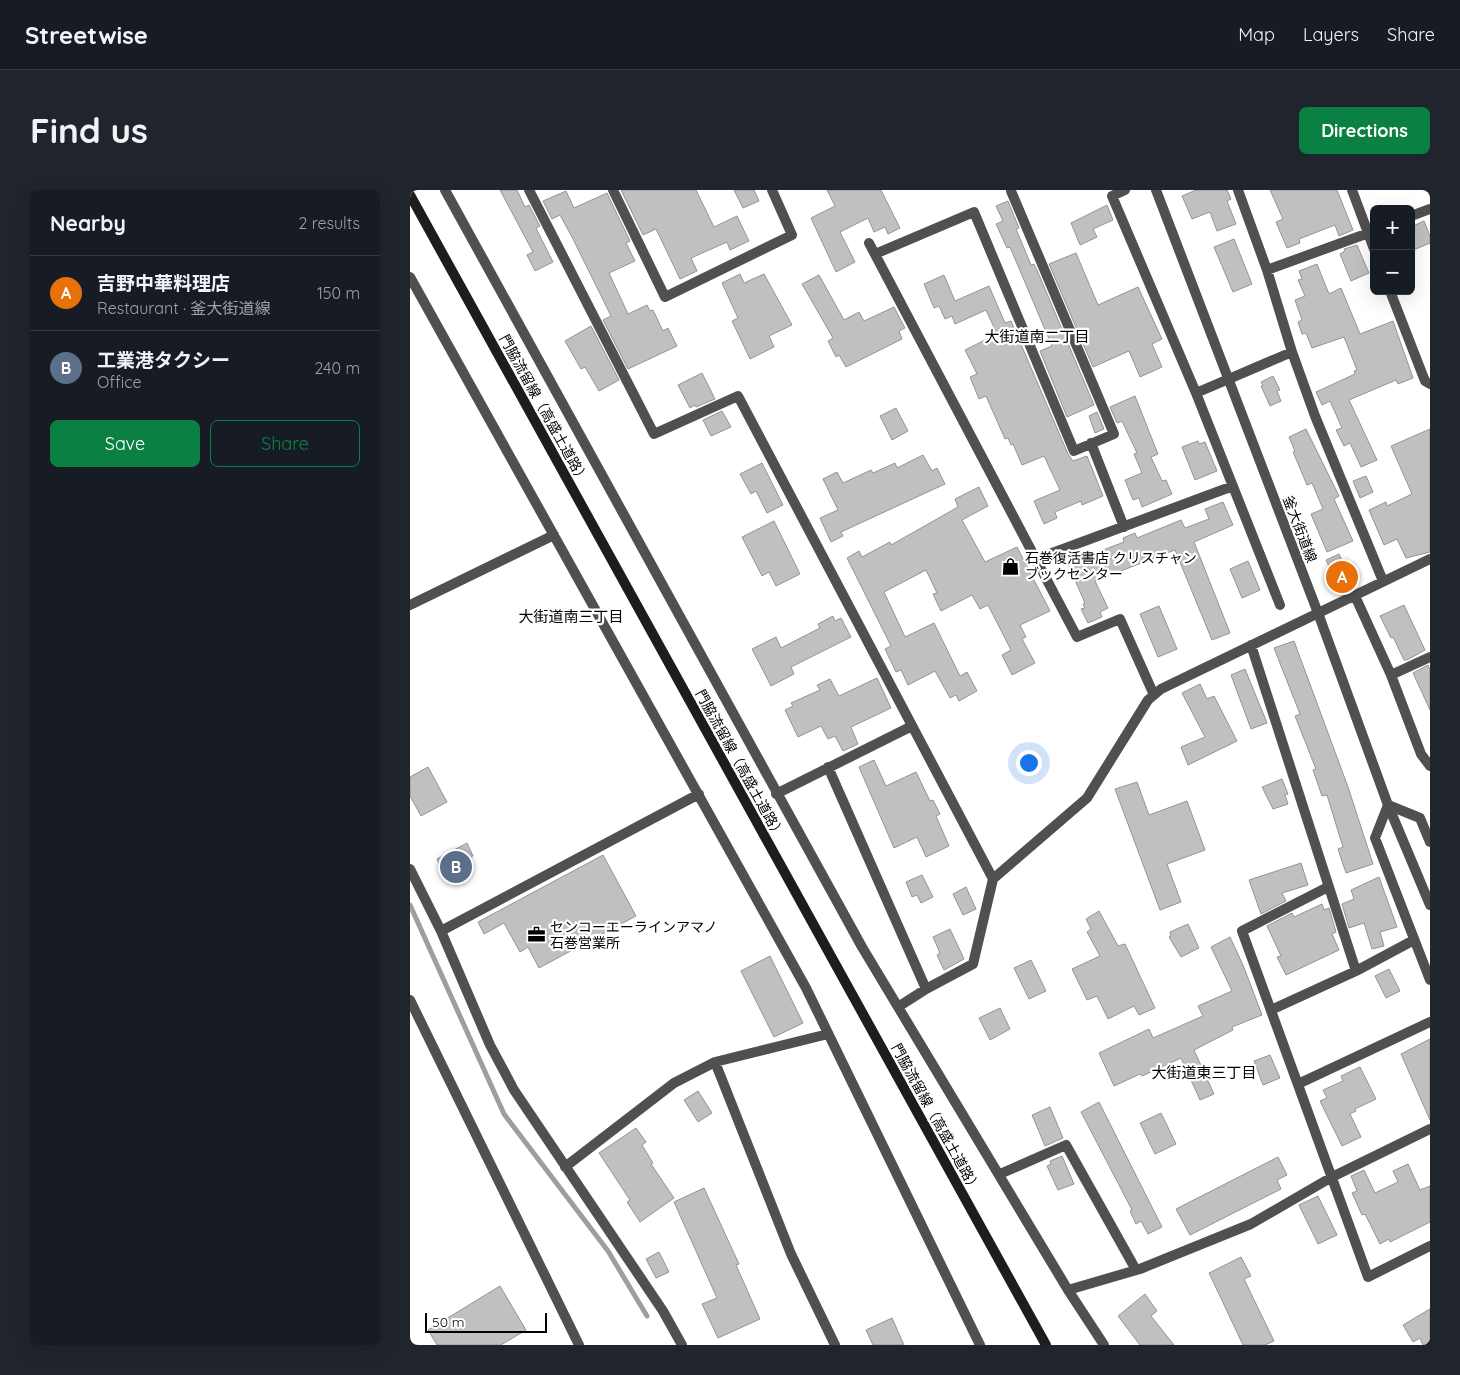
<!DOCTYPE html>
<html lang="en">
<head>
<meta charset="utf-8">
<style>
	body { margin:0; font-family:Quicksand,"Noto Sans JP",sans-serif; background:#20242c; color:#f1f3f6 }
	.controls { position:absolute; right:15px; top:15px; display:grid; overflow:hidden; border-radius:8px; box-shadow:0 5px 20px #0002 }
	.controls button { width:45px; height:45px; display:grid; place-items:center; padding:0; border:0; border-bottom:1px solid #363941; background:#171b24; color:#f1f3f6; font:25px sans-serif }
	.scale { position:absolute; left:15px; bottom:12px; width:122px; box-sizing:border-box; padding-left:5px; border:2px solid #000; border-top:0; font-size:14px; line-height:18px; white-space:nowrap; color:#000; -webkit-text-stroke:4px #fff; paint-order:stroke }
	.you { position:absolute; left:618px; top:572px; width:18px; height:18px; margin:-12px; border:4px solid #fff; border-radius:50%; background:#1a73e8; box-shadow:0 0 0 8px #1a73e833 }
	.badge { display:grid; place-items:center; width:32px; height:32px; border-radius:50%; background:#0b8043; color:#fff; font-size:16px; font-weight:700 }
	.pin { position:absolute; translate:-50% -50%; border:2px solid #fff; box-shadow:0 1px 5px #0006 }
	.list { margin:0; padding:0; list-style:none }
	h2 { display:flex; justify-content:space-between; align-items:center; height:65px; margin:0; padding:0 20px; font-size:21px }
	h2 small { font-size:16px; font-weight:400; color:#9ea1a6 }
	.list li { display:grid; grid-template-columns:32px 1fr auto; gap:15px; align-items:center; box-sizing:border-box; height:75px; padding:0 20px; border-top:1px solid #363941 }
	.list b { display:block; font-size:19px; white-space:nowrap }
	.list p { margin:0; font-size:16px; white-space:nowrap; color:#9ea1a6 }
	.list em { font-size:16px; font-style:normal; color:#9ea1a6 }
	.actions { display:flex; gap:10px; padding:15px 20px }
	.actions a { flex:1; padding:11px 0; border:1px solid #0b8043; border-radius:8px; text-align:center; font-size:18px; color:#0b8043 }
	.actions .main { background:#0b8043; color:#fff }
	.map { position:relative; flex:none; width:1020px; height:1155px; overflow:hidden; border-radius:8px }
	header { display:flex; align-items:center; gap:30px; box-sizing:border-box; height:70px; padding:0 25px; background:#171b24; border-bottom:1px solid #363941 }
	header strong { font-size:24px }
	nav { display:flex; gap:28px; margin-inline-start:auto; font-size:18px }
	.intro { display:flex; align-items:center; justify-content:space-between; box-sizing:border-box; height:120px; padding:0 30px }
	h1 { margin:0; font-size:35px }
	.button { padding:12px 22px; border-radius:8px; background:#0b8043; color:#fff; font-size:18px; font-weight:700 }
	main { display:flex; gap:30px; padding:0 30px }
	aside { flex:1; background:#171b24; border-radius:8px; box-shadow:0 5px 20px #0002 }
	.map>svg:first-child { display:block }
</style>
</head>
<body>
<header>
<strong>Streetwise</strong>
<nav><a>Map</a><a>Layers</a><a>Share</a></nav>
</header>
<div class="intro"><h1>Find us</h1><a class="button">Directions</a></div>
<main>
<aside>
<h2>Nearby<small>2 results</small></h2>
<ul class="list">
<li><span class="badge" style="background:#e8710a">A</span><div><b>吉野中華料理店</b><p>Restaurant · 釜大街道線</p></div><em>150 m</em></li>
<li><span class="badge" style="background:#5c6f8a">B</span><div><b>工業港タクシー</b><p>Office</p></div><em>240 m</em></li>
</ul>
<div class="actions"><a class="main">Save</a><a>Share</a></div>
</aside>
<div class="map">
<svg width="1020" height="1155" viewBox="0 0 1020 1155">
	<rect width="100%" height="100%" fill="#fff"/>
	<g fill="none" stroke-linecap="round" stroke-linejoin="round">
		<path stroke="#9e9e9e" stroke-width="5" d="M0,715l94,209 104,137 39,65"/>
	</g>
	<path fill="#c0c0c0" stroke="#949494" d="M90,0h17l8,17 4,-2 11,21 -4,2 17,34 -18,9 -8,-16 6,-3z
		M211,0h75l18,37 23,-11 12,25 -19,9 -3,-8 -36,16 6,13 -17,8 -24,-50 -13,6z
		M324,0h20l5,11 -16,7z
		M417,0h54l19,38 -12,6 -3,-7 -11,5 -6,-14 -28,14 15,30 -19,10 -25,-54 24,-12z
		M786,0h31l4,9 -4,2 9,23 -19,7 -7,-19 -18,7 -10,-23z
		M860,0h67l16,40 -14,6 -4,-11 -36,14 1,4 -13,5 -11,-26 7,-3z
		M156,1l8,17 33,-15 23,48 -4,2 9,18 -26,12 19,41 19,-9 3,6 3,-1 10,21 5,-3 9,18 -49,23 -25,-49 8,-4 -38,-77 -13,-24 -8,4 -9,-18z
		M598,11l11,27 -3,1 15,36 3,-1 3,6 57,135 -27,12 -27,-66 12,-5 -42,-99 -3,1 -11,-24 7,-3 -7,-15z
		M697,15l6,15 -20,9 4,8 -17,8 -9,-22z
		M1014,31l6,15v7l-19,8v-24z
		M824,49l18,45 -19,8 -19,-45z
		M947,55l12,28 -18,8 -11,-27 5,-3 -1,-2z
		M666,63l22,52 40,-18 24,52 -10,5 10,23 -22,10 -11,-26 -36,16 -44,-103z
		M907,74l12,30 12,-6 19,46 33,-13 20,57 -15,6 -2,-4 -47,20 28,60 -16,7 -11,-24 -6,3 -8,-16 6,-2 -12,-27 -8,4 -6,-13 39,-18 -1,-3 3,-1 -13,-33 -32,11 -6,-15 -4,1 -4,-12 4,-2 -7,-20 10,-4 -7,-16 4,-1 -3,-8z
		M330,84l4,9 20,-9 28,51 -23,11 5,11 -24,12 -18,-38 6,-3 -16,-35z
		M409,85l25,45 15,-8 5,9 30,-14 11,21 -6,3 3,8 -56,28 -7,-12 -3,2 -8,-16 5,-3 -31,-54z
		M534,85l11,26 34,-15 16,37 6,-2 57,133 5,7 14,-5 16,40 -21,9 -1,-4 -26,11 2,6 -13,6 -10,-23 26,-11 -16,-34 -22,9 -9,-21 -2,1 -3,-7 -3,1 -19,-43 -7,3 -9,-22 7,-3 -12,-24 32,-16 -11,-24 -31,14 -3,-8 -7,3 -6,-13 -5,2 -10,-24z
		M181,136l28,54 -20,11 -14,-24 -4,2 -16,-28z
		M292,183l13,26 -19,8 -1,-2 -5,3 -12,-23z
		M863,186l7,14 -3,1 4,10 -11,5 -9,-20h2l-2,-4z
		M725,206l23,58 -7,3 11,24 4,-1 6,14 -30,13 -3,-9 -6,2 -8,-20 17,-7 -8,-19 3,-1 -15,-32 -5,2 -7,-16z
		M486,218l12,23 -16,9 -12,-24z
		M312,221l9,16 -20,9 -8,-16z
		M687,222l7,17 -9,4 -6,-17z
		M896,239l33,67 -5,3 19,42 -26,11 -16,-38 12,-5 -11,-26 -5,2 -14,-33 2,-1 -6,-14z
		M1020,239v123l-24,6 -9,-19 -13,6 -15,-35 17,-8 1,4 25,-12 -21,-48z
		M788,251l1,3 6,-2 12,29 -22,9 -13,-33z
		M513,265l9,16 5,-3 8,16 -104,48 2,4 -12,6 -11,-24 18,-8 -15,-31 14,-7 6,11 28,-13 2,3 22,-10 2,5z
		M352,273l21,42 -16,8 -11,-22 -5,3 -11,-20z
		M956,286l7,16 -13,6 -7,-17z
		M569,297l9,19 -26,14 23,42 32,-15 33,64 -30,14 6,12 -4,2 13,24 -23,12 -10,-20 9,-5 -23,-45 -8,4 -8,-14 -31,16 -8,-17 4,-1 -11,-23 -42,22 21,45 29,-14 26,53 7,-4 10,19 -18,10 -3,-6 -6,3 -15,-27 -27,14 -7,-15 -5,2 -11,-23 6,-3 -44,-88 12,-7 3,6 28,-15 1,3 67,-38 -3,-8z
		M813,312l10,23 -39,17 36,91 -18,7 -37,-90 -80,31 13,27 -8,4 2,5 -14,6 -7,-14 4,-1 -2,-4 2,-1 -18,-41 17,-8 1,3 39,-15 -1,-4 12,-5 2,5 44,-18 4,8 24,-9 -4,-10z
		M364,331l26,53 -24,12 -7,-14 -7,4 -20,-39z
		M929,364l13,29 -13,5 -13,-28z
		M838,371l12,29 -18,8 -12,-29z
		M994,415l21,45 -18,10h-3l-11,-23 -2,1 -11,-22z
		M749,416l18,43 -19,8 -18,-43z
		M423,426l2,5 6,-3 10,19 -60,30 3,7 -23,12 -19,-37 24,-12 5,11 39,-20 -2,-4z
		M884,451l54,146 25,77 -27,9 -8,-24 5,-2 -16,-52 -5,1 -9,-26 3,-1 -21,-53 5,-2 -26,-66z
		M1018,475l2,5v40l-17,-37z
		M835,479l22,54 -16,6 -20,-54z
		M467,488l14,30 -40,19 7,17 -15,7 -8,-15 -7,3 -7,-13 -23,11 -13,-27 8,-4 -2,-3 29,-13 -3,-5 13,-6 9,17z
		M790,494l7,15 7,-3 23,45 -49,24 -7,-18 24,-10 -23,-44z
		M464,570l12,26 30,-14 14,29 3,-1 7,14 -4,2 13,30 -23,11 -9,-20 -23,11 -35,-81z
		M18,577l19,35 -26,14 -11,-20v-19z
		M872,589l6,15 -3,1 3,9 -15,5 -11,-22z
		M727,592l12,33 38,-14 18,49 -38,14 14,38 -21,8 -45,-121z
		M57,653l6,13 -31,14 -5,-11z
		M193,665l33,61 -97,52 -11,-21 -8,5 -16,-29 -20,11 -6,-12z
		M891,673l7,22 -26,8 4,8 -25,13 -12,-34z
		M512,685l11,22 -12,6 -4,-8 -5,2 -6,-15z
		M969,687l18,50 -17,5 4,14 -12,3 -8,-26 -15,5 -7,-24 12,-5 -3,-9z
		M556,697l10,22 -13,6 -10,-21z
		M912,714l2,6 5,-2 7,24 -4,2 7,16 -53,25 -9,-18 4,-1 -14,-30 25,-13 2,4z
		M689,721l19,35 7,-2 30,64 -16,7 -5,-9 -26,13 -11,-23 -10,4 -15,-31 28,-13 -13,-24 4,-3 -5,-10z
		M778,734l11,24 -18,9 -12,-20 2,-1 -1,-4z
		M540,739l14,30 -20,11 -7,-15 3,-2 -7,-16z
		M820,747l13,28 19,50 -30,12 1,3 -39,20 20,44 -14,6 -19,-42 -39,18 -2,-2 -26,12 -15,-33 50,-24 4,9 50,-22 -5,-10 34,-15 -21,-44z
		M360,766l33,67 -29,14 -33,-66z
		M621,770l15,31 -17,8 -15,-31z
		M979,779l11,22 -14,7 -11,-22z
		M590,818l10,21 -20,11 -11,-22z
		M1020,849v81l-29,-66z
		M860,865l10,23 -17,7 -9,-24z
		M950,877l16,32 -21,10 1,2 -6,3 11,23 -19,9 -22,-45 7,-3 -4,-8 20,-9 -2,-5z
		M288,901l14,22 -14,9 -14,-22z
		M689,912l63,125 -14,7 -7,-13 -5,3 -6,-13 2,-1 -51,-98z
		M640,917l13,31 -18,8 -13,-31z
		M751,923l15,31 -21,10 -15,-31z
		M226,938l10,14 -4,3 11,18 -2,1 23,34 -34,24 -13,-20 3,-2 -31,-47z
		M652,966l12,28 -16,6 -11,-24 4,-2 -1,-3z
		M868,967l9,18 -10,5 4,9 -91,46 -14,-26z
		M998,974l12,26 10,-4v36l-40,20 -1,-3 -9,5 -15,-30 -3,1 -10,-22 5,-2 -6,-15 13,-6 11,23 23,-11 -5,-11z
		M294,998l35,76 -3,1 24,54 -42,19 -16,-34 15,-6 -43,-96z
		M908,1006l19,39 -19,9 -19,-39z
		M249,1062l10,20 -13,6 -10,-19z
		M831,1067l10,19 -7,3 30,62 -9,4h-22l-34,-72z
		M90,1096l26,44 -25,15h-64l-9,-15z
		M735,1104l12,17 -6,5 23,29h-34l-22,-29z
		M1020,1119v36h-7l-3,-7 -7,4 -10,-17z
		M482,1128l12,27h-31l-7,-15z"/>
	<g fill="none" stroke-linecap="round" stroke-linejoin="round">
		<path stroke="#505050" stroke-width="10" d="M35,0l417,757 206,343 36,55
			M119,0l125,244 84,-38 255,483
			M203,0l52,107 127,-62 -20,-45
			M715,0l-13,6 84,197 84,212
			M828,0l29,80 107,-39
			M942,0l22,59
			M1001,26l19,-7
			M459,53l208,394 43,-18 34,76
			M465,64l99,-42 100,239 40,-17 -103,-243
			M857,80l25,82 23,64 68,165
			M0,87l396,711 174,357
			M980,101l35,90 5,3
			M786,203l96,-41
			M681,253l33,84
			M626,369l197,-73
			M945,406l36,79 30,79 9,12
			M0,415l144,-70
			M841,455l105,326
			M981,485l39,-18
			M418,577l98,222
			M366,604l136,-68
			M1020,652l-10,-24 -32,-13 -13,33 55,142
			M0,679l31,62 49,114 24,45 149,221 19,34
			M918,697l-86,44 126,346 62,-31
			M31,741l258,-137
			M488,817l28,-18 47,-25 20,-85 94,-81 61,-98 13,-11 269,-130
			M861,820l85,-39 58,-31
			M305,872l76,192 44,91
			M888,894l132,-62
			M155,977l109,-84 41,-21 113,-28
			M590,984l66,-29 70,125
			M658,1100l72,-21 111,-45 81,-47 98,-48"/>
		<path stroke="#505050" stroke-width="10" d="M746,0l162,423 70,192 42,100
			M0,810l169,345"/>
		<path stroke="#1d1d1d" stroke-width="10" d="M0,5l636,1150"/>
	</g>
	<defs>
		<symbol id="shop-bare" viewBox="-9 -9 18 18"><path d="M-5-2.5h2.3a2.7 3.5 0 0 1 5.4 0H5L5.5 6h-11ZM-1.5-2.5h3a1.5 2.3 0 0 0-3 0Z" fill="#000" stroke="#fff" stroke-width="2.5" paint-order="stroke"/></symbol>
		<symbol id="office-bare" viewBox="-9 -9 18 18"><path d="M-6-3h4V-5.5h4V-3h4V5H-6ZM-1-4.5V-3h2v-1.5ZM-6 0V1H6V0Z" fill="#000" stroke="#fff" stroke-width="2.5" paint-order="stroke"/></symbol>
	</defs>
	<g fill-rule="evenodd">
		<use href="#shop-bare" x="588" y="364" width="25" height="25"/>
		<use href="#office-bare" x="114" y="732" width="25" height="25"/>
	</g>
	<g text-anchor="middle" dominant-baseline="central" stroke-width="4.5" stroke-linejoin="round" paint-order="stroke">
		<g font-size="14" fill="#000" stroke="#fff">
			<text transform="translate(134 219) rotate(61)">門脇流留線（高盛土道路）</text>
			<text transform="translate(890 339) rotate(69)">釜大街道線</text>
			<text transform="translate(330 574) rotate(61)">門脇流留線（高盛土道路）</text>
			<text transform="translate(526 928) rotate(61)">門脇流留線（高盛土道路）</text>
		</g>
		<g font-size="14" fill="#000" stroke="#fff" text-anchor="start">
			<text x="615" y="368">石巻復活書店 クリスチャン<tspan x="615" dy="16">ブックセンター</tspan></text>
			<text x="140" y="737">センコーエーラインアマノ<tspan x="140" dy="16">石巻営業所</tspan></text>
		</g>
		<g font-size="15" fill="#000" stroke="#fff">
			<text x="627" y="146">大街道南二丁目</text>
			<text x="161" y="426">大街道南三丁目</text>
			<text x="794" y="882">大街道東三丁目</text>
		</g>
	</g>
</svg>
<div class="controls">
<button>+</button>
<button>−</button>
</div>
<div class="scale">50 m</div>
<div class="you"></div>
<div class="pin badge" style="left:932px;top:387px;background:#e8710a">A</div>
<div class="pin badge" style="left:46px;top:677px;background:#5c6f8a">B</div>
</div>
</main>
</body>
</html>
